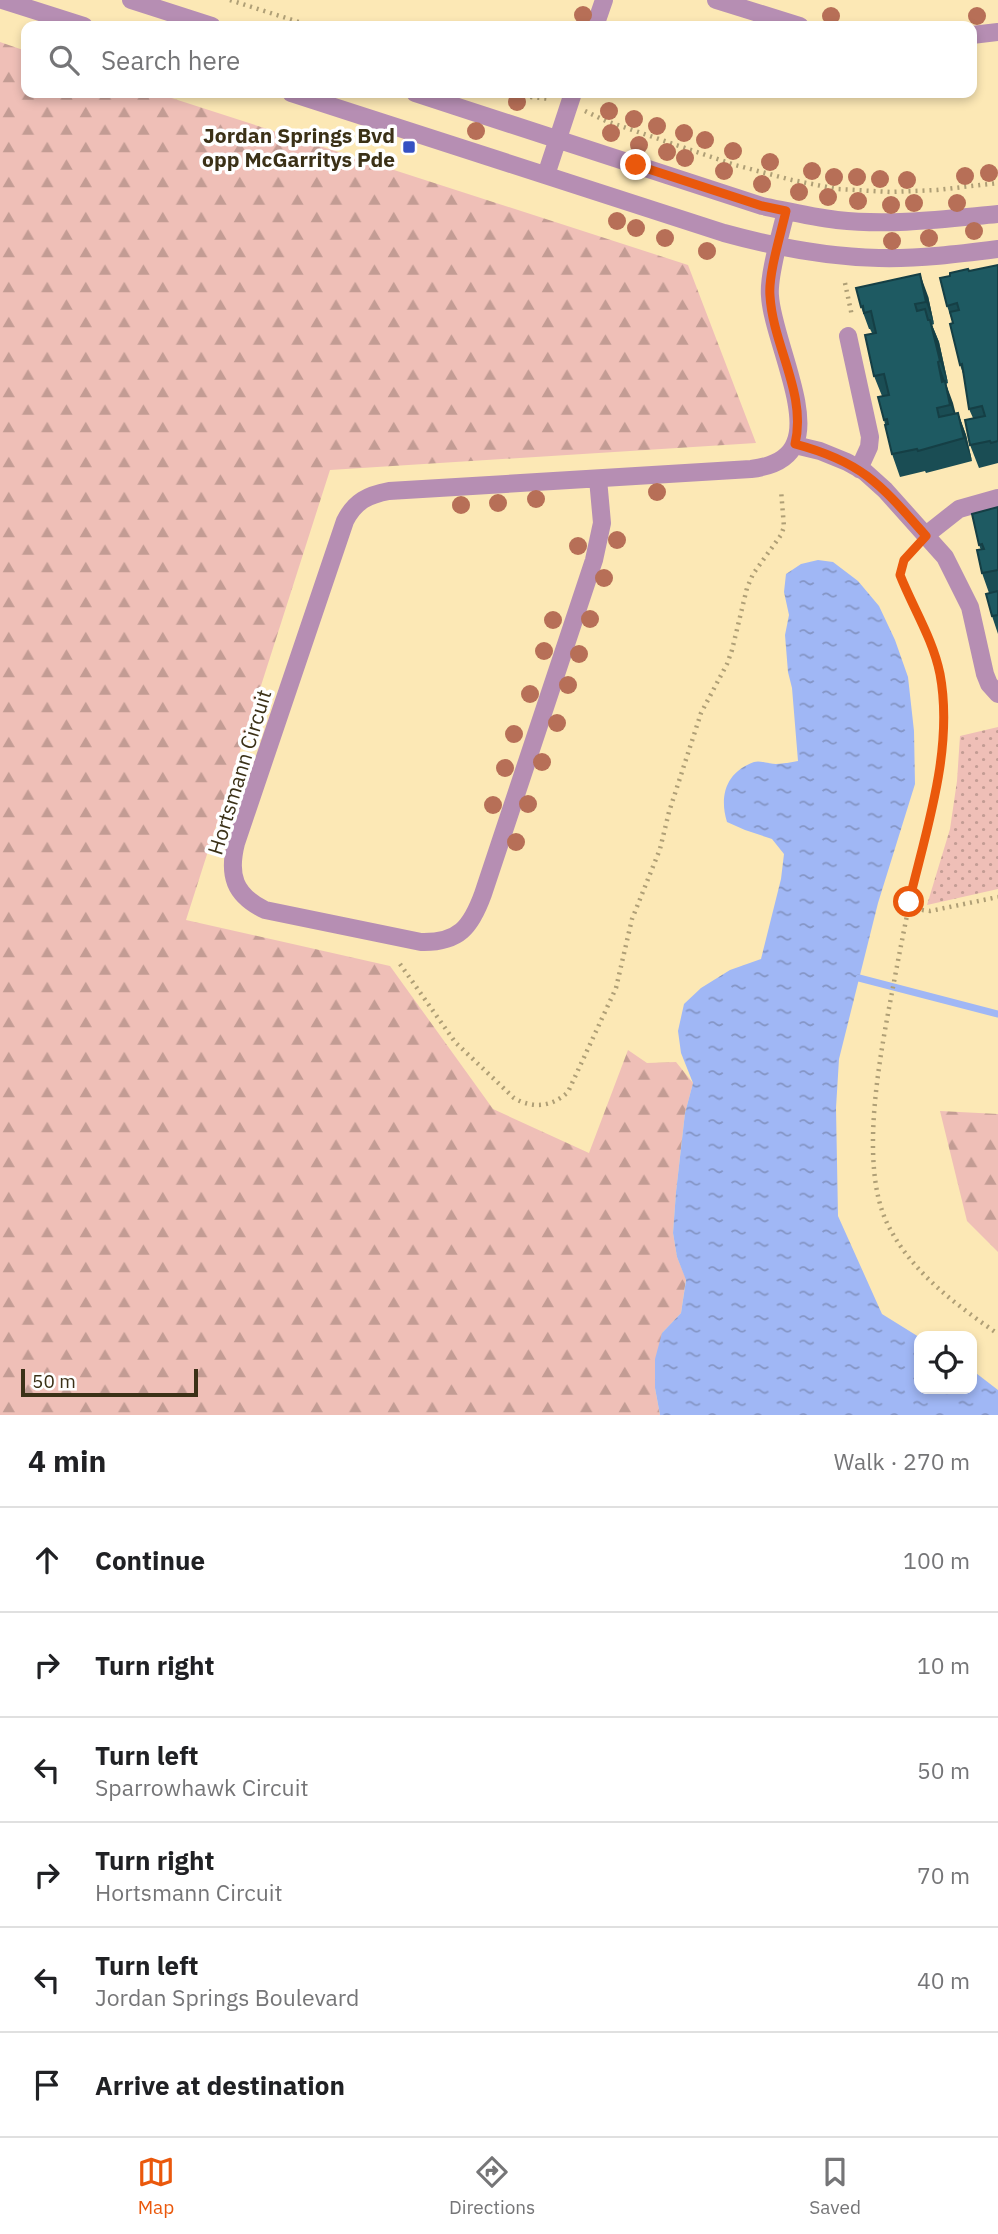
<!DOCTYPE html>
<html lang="en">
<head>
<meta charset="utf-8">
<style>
	body { margin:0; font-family:"IBM Plex Sans",sans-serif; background:#f2f2f2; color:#202124 }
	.controls { position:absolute; right:21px; bottom:21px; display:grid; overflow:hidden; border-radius:14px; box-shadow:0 4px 10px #0003 }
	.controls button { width:63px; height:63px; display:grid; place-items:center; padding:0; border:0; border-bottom:2px solid #e0e0e0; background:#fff; color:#202124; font:35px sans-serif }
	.scale { position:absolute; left:21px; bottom:18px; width:177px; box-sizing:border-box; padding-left:7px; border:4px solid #3b3117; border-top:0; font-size:19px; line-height:24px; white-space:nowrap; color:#3b3117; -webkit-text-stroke:5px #fff; paint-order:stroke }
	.stop { position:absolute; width:21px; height:21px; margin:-16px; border:5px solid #ea580c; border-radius:50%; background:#fff }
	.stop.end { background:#ea580c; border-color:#fff; box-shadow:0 2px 7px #0008 }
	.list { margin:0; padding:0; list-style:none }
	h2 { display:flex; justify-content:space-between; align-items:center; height:91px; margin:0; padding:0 28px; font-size:30px }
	h2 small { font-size:23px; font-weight:400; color:#757577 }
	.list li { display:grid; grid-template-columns:46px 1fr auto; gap:21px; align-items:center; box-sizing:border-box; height:105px; padding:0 28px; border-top:2px solid #e0e0e0 }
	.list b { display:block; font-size:26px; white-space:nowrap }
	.list p { margin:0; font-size:23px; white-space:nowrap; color:#757577 }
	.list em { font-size:23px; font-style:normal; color:#757577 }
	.icon { flex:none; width:38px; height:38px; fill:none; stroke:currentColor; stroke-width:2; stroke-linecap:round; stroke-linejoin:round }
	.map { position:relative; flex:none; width:998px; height:1415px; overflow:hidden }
	.search { position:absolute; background:#fff; box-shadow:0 4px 10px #0003; left:21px; right:21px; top:21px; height:77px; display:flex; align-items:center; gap:18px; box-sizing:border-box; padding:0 24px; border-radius:14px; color:#757577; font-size:26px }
	.sheet { height:721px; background:#fff }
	nav { display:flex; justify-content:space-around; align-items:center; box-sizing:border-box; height:98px; border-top:2px solid #e0e0e0; background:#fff; font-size:19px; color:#757577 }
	nav a { display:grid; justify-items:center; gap:4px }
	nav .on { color:#ea580c }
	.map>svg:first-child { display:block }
</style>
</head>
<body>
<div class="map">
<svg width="998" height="1415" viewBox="0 0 998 1415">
	<defs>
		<pattern id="grass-dots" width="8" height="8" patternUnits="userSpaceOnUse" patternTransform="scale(1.75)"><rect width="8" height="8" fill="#efbfb7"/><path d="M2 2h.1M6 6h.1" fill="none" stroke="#c39c94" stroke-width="1.8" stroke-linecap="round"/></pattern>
		<pattern id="forest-firs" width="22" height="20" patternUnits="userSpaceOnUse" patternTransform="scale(1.75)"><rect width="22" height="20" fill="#efbfb7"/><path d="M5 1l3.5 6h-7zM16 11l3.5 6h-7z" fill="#c39c94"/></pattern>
		<pattern id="water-ripples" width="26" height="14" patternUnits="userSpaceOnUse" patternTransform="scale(1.75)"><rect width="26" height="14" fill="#a0b7f5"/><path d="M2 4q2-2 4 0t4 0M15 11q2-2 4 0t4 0" fill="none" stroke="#8495c5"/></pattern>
	</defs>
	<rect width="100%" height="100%" fill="#fce8b5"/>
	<path fill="url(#grass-dots)" d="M998,727v162l-71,16 23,-76 7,-48 3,-45z"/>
	<path fill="url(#forest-firs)" d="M0,42l26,9v42h130l532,172 68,178 -426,27 -144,450 204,46 103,143 96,44 39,-103 19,13 29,-1 17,21 -8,30 -9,79 -3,41 4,24 9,22 -5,34 -19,20 -7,55 5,27h-660z
		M940,1111l58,3v138l-31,-31z"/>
	<path fill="url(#water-ripples)" d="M818,560l15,2 25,19 21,25 16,34 13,37 6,54 1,53 -37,119 -39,156 -3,49 2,108 44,98 37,23v52h53v-19l26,20v25h-338l-5,-27v-29l7,-26 19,-20 5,-33 -9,-23 -4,-24 3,-41 9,-79 8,-30 -12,-30 -3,-22 6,-27 17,-16 29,-18 31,-11 20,-80 3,-25 -12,-15 -27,-9 -18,-8c-8,-26 -1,-50 27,-60 6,-2 15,2 22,2 7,0 15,-2 22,-3l-6,-73 -4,-16 -3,-37 4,-20 -5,-23 2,-18 15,-10z"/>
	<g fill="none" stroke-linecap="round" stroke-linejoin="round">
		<path stroke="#a0b7f5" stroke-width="7" d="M859,978l139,36"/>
		<path stroke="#af9f76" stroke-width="4.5" stroke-dasharray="2 5" stroke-linecap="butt" d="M230,0l81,26
			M517,93l14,4 19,2
			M585,111l21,10 129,44 57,15 45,9 54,3 46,-2 61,-7
			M845,283l7,33
			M914,549l-10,11 -4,15c7,18 18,35 25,53 13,29 17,61 18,93 2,48 -13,94 -24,141 -10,41 -18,83 -26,125 -12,64 -35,175 -6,236 23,48 68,81 111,111
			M908,908l22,3 68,-14
			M400,964l55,78 59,56c19,11 38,9 54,-6l48,-104 16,-69 28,-70 9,-37 32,-99 26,-49 5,-14 15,-62 6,-14 28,-39 3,-8 -3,-37"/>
		<path stroke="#b68eb3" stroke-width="18" d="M2,0l82,26
			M131,0l81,26
			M716,0l84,26
			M595,26l9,-26
			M972,35l26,-3
			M291,93l433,140c51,14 102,24 155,25 40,1 80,-4 119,-9
			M415,93l347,113c25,5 50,11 75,14 54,6 107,-1 161,-6
			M546,175l27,-82
			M848,336l22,101 -1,10 -10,22
			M795,445l25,6 27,11 18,10 20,18 60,67 25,50 15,67 4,10 9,10
			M598,479l4,44 -8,37 -111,334c-12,33 -24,49 -62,48l-156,-32c-31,-15 -37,-35 -29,-67l109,-322c10,-20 23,-26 44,-30l362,-22c17,-2 37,-8 44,-26 15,-34 -23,-109 -25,-147 -2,-21 11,-63 16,-85
			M926,535l33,-26 39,-11"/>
	</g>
	<g fill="#b76f57">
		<circle cx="583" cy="15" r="9"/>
		<circle cx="831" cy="16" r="9"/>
		<circle cx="977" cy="16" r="9"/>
		<circle cx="517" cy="102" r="9"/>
		<circle cx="609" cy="111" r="9"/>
		<circle cx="634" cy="119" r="9"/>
		<circle cx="657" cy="126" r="9"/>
		<circle cx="476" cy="131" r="9"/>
		<circle cx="611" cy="133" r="9"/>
		<circle cx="684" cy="133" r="9"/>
		<circle cx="705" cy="140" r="9"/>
		<circle cx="639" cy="145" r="9"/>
		<circle cx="733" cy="151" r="9"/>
		<circle cx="667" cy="152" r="9"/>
		<circle cx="685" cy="158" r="9"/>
		<circle cx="770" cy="162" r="9"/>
		<circle cx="724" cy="171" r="9"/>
		<circle cx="812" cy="171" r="9"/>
		<circle cx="989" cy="173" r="9"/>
		<circle cx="965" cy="176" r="9"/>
		<circle cx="834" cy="177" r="9"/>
		<circle cx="857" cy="177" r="9"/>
		<circle cx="880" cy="179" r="9"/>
		<circle cx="907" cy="180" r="9"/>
		<circle cx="762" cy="184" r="9"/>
		<circle cx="799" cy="192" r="9"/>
		<circle cx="828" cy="197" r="9"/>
		<circle cx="858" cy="201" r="9"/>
		<circle cx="914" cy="203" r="9"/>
		<circle cx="957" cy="203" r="9"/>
		<circle cx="891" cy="205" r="9"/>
		<circle cx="617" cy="221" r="9"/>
		<circle cx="636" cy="228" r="9"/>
		<circle cx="974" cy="231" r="9"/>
		<circle cx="665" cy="238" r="9"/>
		<circle cx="929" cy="238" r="9"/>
		<circle cx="892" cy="241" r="9"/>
		<circle cx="707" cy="251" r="9"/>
		<circle cx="657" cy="492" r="9"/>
		<circle cx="536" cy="499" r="9"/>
		<circle cx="498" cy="503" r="9"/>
		<circle cx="461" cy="505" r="9"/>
		<circle cx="617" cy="540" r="9"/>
		<circle cx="578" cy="546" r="9"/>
		<circle cx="604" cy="578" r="9"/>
		<circle cx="590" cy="619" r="9"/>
		<circle cx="553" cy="620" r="9"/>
		<circle cx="544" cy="651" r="9"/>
		<circle cx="579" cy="654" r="9"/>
		<circle cx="568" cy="685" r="9"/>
		<circle cx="530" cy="694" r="9"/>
		<circle cx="557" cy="723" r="9"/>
		<circle cx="514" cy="734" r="9"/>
		<circle cx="542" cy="762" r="9"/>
		<circle cx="505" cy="768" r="9"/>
		<circle cx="528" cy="804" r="9"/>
		<circle cx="493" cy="805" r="9"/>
		<circle cx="516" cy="842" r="9"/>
	</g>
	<path fill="#1a4d54" d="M998,265v198l-19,5 -9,-23 3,-27 -4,-9 -4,-30 -5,-14 -7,-42 -6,-17 22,-35z
		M928,296l6,28 -2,1 7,17 9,41 -2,1 9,30 3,-1 8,22 6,26 -46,12 -1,-2 -25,6 -8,-23 -8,-34 -2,-24 -8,-20 -2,-43 -2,-4h-1l-8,-22z
		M998,507v127l-6,-18 -3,-23 -7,-20 -1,-23 -2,-5z"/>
	<path fill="#153f45" d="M920,274l8,22 6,28 -8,-22z
		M925,309l8,23 -3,-12 9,22 9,41 -8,-22z
		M938,362l15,41 6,24 -17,-45z
		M958,413l8,22 6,26 -8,-23z"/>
	<path fill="#1e5a62" stroke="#153f45" stroke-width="2" d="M998,265v176l-7,2 -1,-2 -20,4 -5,-25 20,-4 -3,-10 -13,3 -7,-45 -2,1 -10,-41 3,-1 -3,-11 9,-2 -2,-7 -10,3 -7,-28 10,-2v-3l18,-4 1,2z
		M920,274l6,28 -11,2 2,7 8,-2 3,11h2l10,41 -2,1 4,20 3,-1 5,24 -13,3 2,9 19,-4 6,25 -46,13 -1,-2 -25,5 -7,-29 3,-1 -1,-5 -3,1 -6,-23 11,-2 -5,-21 -10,2 -9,-41 11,-2 -5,-22 -7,2 -1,-7 -2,1 -5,-19z
		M998,507v63l-16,3 -5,-23 7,-1 -2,-5 -3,1 -7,-31z
		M998,591v24l-6,1 -6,-22z"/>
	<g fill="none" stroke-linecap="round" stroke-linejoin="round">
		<path stroke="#ea580c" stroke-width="9" d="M636,165l126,41 24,5c-5,22 -18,64 -16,85 3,50 37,98 25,148 68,18 86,41 131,92l-22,24 -4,15c13,33 33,64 40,99 14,75 -14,156 -31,228"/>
	</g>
	<rect fill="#3550c2" stroke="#fff" stroke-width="2.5" x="402" y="140" width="14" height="14" rx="3.5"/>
	<g text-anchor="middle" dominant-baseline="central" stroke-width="7" stroke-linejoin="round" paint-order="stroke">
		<g font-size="21" font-weight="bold" fill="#3b3117" stroke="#fff" text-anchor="end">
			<text x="395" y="135">Jordan Springs Bvd<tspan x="395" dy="24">opp McGarritys Pde</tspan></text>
		</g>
		<g font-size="21" fill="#3b3117" stroke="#fff">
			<text transform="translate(239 772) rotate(-73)">Hortsmann Circuit</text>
		</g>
	</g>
</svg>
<div class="controls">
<button><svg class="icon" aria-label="locate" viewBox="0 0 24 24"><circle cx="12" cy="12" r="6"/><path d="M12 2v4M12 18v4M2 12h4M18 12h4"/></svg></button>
</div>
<div class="scale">50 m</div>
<div class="stop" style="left:909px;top:902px"></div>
<div class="stop end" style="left:636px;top:165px"></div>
<div class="search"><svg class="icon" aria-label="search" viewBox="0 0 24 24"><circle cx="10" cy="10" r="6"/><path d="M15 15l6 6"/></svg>Search here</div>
</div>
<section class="sheet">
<h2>4 min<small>Walk · 270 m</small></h2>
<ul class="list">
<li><svg class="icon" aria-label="ahead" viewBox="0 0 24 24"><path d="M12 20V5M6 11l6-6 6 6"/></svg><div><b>Continue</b></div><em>100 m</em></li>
<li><svg class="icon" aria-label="right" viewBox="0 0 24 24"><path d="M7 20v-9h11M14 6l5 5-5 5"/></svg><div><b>Turn right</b></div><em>10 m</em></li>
<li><svg class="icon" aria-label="left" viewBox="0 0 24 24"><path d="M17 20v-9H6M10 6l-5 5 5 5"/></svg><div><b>Turn left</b><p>Sparrowhawk Circuit</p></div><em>50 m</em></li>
<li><svg class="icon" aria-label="right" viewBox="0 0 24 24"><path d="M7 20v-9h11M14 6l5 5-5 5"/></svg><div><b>Turn right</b><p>Hortsmann Circuit</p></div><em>70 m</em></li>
<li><svg class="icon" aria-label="left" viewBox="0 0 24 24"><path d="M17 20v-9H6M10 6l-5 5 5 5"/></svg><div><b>Turn left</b><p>Jordan Springs Boulevard</p></div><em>40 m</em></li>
<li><svg class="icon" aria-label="arrive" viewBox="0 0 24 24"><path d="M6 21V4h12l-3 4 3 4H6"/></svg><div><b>Arrive at destination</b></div></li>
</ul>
</section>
<nav>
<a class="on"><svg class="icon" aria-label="map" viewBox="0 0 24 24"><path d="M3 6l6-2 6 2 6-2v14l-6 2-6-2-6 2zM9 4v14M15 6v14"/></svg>Map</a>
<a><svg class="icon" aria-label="directions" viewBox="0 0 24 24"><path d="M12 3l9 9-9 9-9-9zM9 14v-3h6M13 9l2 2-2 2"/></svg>Directions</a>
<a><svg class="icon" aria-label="saved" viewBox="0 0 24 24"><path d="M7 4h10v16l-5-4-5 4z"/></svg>Saved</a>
</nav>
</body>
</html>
